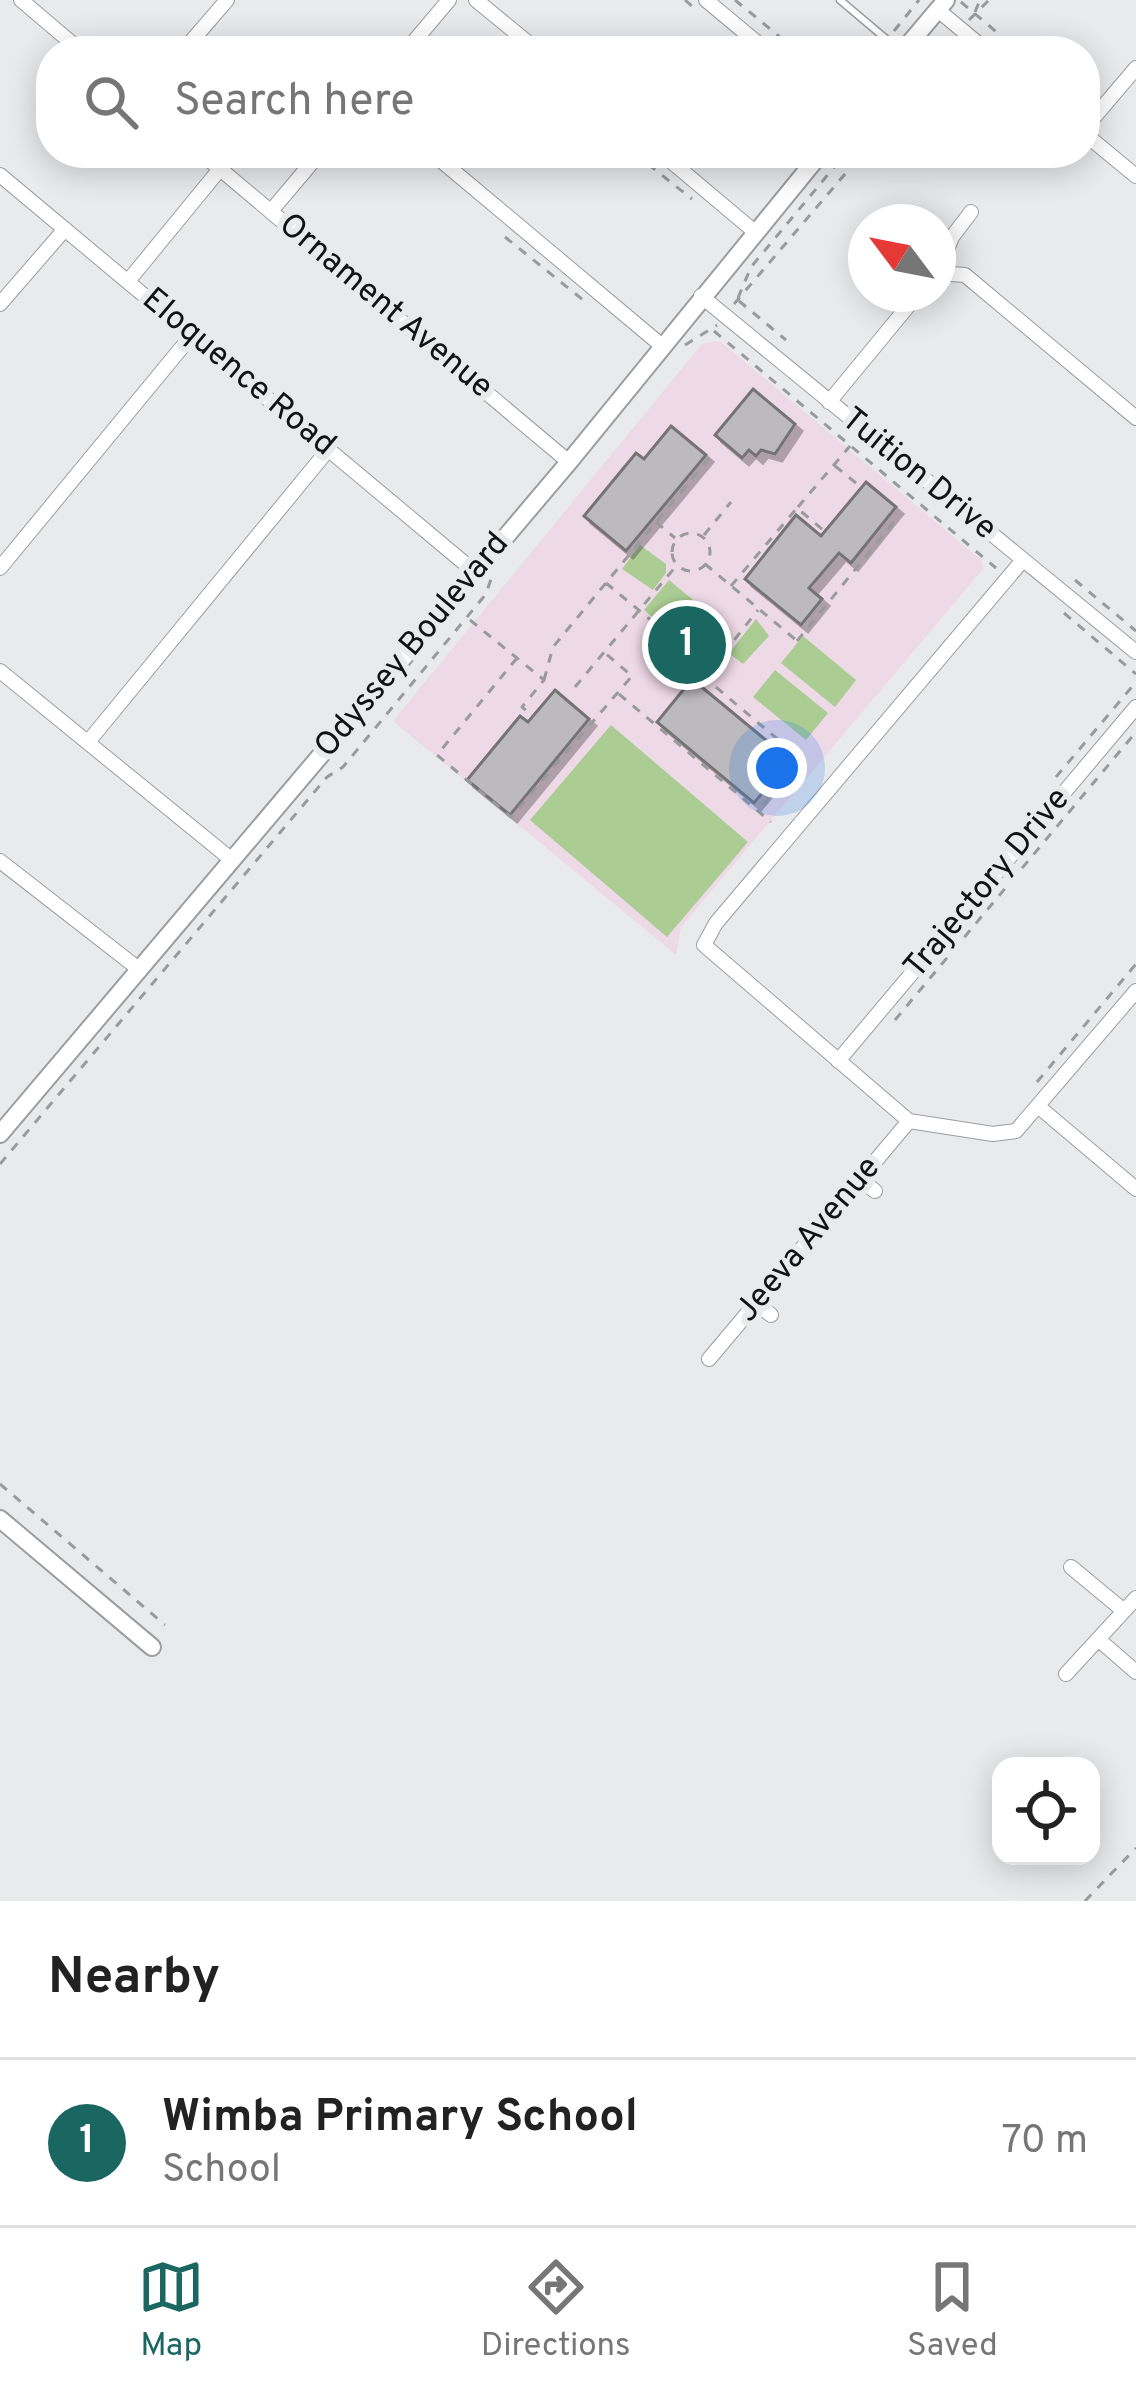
<!DOCTYPE html>
<html lang="en">
<head>
<meta charset="utf-8">
<style>
	body { margin:0; font-family:Overpass,sans-serif; background:#f2f2f2; color:#222 }
	.controls { position:absolute; right:36px; bottom:36px; display:grid; overflow:hidden; border-radius:24px; box-shadow:0 6px 30px #0003 }
	.controls button { width:108px; height:108px; display:grid; place-items:center; padding:0; border:0; border-bottom:3px solid #e0e0e0; background:#fff; color:#222; font:60px sans-serif }
	.compass { position:absolute; left:848px; top:204px; width:108px; height:108px; border-radius:50%; background:#fff; box-shadow:0 6px 30px #0003; rotate:302deg }
	.you { position:absolute; left:777px; top:768px; width:42px; height:42px; margin:-30px; border:9px solid #fff; border-radius:50%; background:#1a73e8; box-shadow:0 0 0 18px #1a73e833 }
	.badge { display:grid; place-items:center; width:78px; height:78px; border-radius:50%; background:#1a6762; color:#fff; font-size:39px; font-weight:700 }
	.pin { position:absolute; translate:-50% -50%; border:6px solid #fff; box-shadow:0 3px 12px #0006 }
	.list { margin:0; padding:0; list-style:none }
	h2 { display:flex; justify-content:space-between; align-items:center; height:156px; margin:0; padding:0 48px; font-size:51px }
	h2 small { font-size:39px; font-weight:400; color:#767676 }
	.list li { display:grid; grid-template-columns:78px 1fr auto; gap:36px; align-items:center; box-sizing:border-box; height:168px; padding:0 48px; border-top:3px solid #e0e0e0 }
	.list b { display:block; font-size:45px; white-space:nowrap }
	.list p { margin:0; font-size:39px; white-space:nowrap; color:#767676 }
	.list em { font-size:39px; font-style:normal; color:#767676 }
	.icon { flex:none; width:66px; height:66px; fill:none; stroke:currentColor; stroke-width:2; stroke-linecap:round; stroke-linejoin:round }
	.map { position:relative; flex:none; width:1136px; height:1901px; overflow:hidden }
	.search { position:absolute; background:#fff; box-shadow:0 6px 30px #0003; left:36px; right:36px; top:36px; height:132px; display:flex; align-items:center; gap:30px; box-sizing:border-box; padding:0 42px; border-radius:48px; color:#767676; font-size:45px }
	.sheet { height:324px; background:#fff }
	nav { display:flex; justify-content:space-around; align-items:center; box-sizing:border-box; height:168px; border-top:3px solid #e0e0e0; background:#fff; font-size:33px; color:#767676 }
	nav a { display:grid; justify-items:center; gap:6px }
	nav .on { color:#1a6762 }
	.map>svg:first-child { display:block }
</style>
</head>
<body>
<div class="map">
<svg width="1136" height="1901" viewBox="0 0 1136 1901">
	<defs>
		<filter id="shadow"><feDropShadow dx="7" dy="7" stdDeviation="0" flood-color="#0004"/></filter>
	</defs>
	<rect width="100%" height="100%" fill="#e9eaec"/>
	<path fill="#eed9e6" d="M720,341l262,220 1,8 -302,358 -5,28 -283,-234 309,-377z"/>
	<path fill="#abcd94" d="M640,545l26,19v9l-13,17 -31,-21z
		M669,580l29,24 -25,31 -29,-25z
		M756,619l13,17 -26,28 -14,-11z
		M803,636l53,44 -21,27 -54,-44z
		M775,670l53,43 -22,27 -53,-43z
		M611,725l137,117 -81,95 -137,-117z"/>
	<path fill="#bcbabc" stroke="#757374" stroke-width="3" filter="url(#shadow)" d="M753,389l42,35 -20,30 -14,-4 -5,6 -7,-6 -7,8 -27,-23z
		M671,426l35,29 -80,96 -42,-35 52,-63 8,6z
		M866,482l30,25 -45,56 -12,-10 -30,35 13,11 -21,26 -56,-46 51,-64 25,21z
		M692,679l98,81 -36,43 -97,-81z
		M555,690l34,29 -79,96 -43,-35 53,-64 8,6z"/>
	<g fill="none" stroke-linecap="round" stroke-linejoin="round">
		<defs>
			<path id="service" d="M840,0l58,49"/>
			<path id="minor" d="M21,0l60,51
				M476,0l62,51
				M706,0l61,51
				M938,10l49,41
				M183,51l44,-51
				M406,51l43,-51
				M1085,128l51,-60
				M1085,134l51,42
				M201,153l368,309
				M432,153l229,192
				M661,153l94,79
				M0,175l475,397
				M271,211l49,-58
				M971,212l-19,25 -14,36 27,2 171,143
				M129,280l91,-111
				M701,296l435,356
				M0,304l65,-75
				M829,402l89,-108
				M1023,560l-307,363 -12,22 205,176 84,13 23,-3 120,-140
				M0,568l192,-233
				M0,671l232,189
				M88,742l240,-292
				M0,861l140,109
				M838,1061l298,-354
				M1039,1107l97,82
				M860,1179l15,12
				M756,1303l15,12
				M709,1359l200,-238
				M1071,1567l53,44
				M1098,1639l38,33
				M1066,1674l70,-76"/>
			<path id="tertiary" d="M903,51l43,-51
				M0,1134l569,-672 252,-309
				M0,1519l152,128"/>
		</defs>
		<use href="#service" stroke="#9c9d9f" stroke-width="9"/>
		<use href="#minor" stroke="#9c9d9f" stroke-width="16"/>
		<use href="#tertiary" stroke="#9c9d9f" stroke-width="20"/>
		<path stroke="#999a9b" stroke-width="3" stroke-dasharray="9 9" stroke-linecap="butt" d="M685,0l9,8
			M735,0l62,51
			M961,2l58,49
			M975,12l5,-12
			M969,20l20,-20
			M894,31l25,-31
			M938,51l13,-10
			M634,153l58,46
			M792,153h1
			M505,237l83,67
			M738,298l13,-31 95,-114
			M739,301l47,39
			M734,304l129,-151
			M714,331l282,237
			M685,345l32,-20
			M835,466l26,21
			M798,507l52,-61
			M656,522l19,16
			M672 552a19 19 0 1 1 38 0a19 19 0 1 1-38 0Z
			M704,535l27,-33
			M705,564l91,76
			M1075,580l61,51
			M606,583l105,87 -7,7 97,82 -43,52
			M731,586l66,-78 32,27
			M1064,613l72,61
			M470,620l74,60 -22,27 11,9
			M797,641l100,-123
			M517,658l-80,97 74,62 121,-141 -27,-23
			M712,668l46,-58
			M544,680l9,-33 157,-190
			M575,687l102,-122
			M619,694l152,128
			M1056,777l80,-95
			M895,1020l241,-288
			M1037,1082l99,-118
			M0,1164l327,-387 16,-10 143,-173 5,-15
			M0,1484l165,141
			M1085,1901l51,-53"/>
		<use href="#service" stroke="#fff" stroke-width="6"/>
		<use href="#minor" stroke="#fff" stroke-width="14"/>
		<use href="#tertiary" stroke="#fff" stroke-width="16"/>
	</g>
	<g text-anchor="middle" dominant-baseline="central" stroke-width="12" stroke-linejoin="round" paint-order="stroke">
		<g font-size="33" fill="#111212" stroke="#e9eaec">
			<text transform="translate(385 307) rotate(40)">Ornament Avenue</text>
			<text transform="translate(238 373) rotate(40)">Eloquence Road</text>
			<text transform="translate(918 475) rotate(39)">Tuition Drive</text>
			<text transform="translate(413 646) rotate(-50)">Odyssey Boulevard</text>
			<text transform="translate(988 884) rotate(-50)">Trajectory Drive</text>
			<text transform="translate(809 1240) rotate(-50)">Jeeva Avenue</text>
		</g>
	</g>
</svg>
<div class="controls">
<button><svg class="icon" aria-label="locate" viewBox="0 0 24 24"><circle cx="12" cy="12" r="6"/><path d="M12 2v4M12 18v4M2 12h4M18 12h4"/></svg></button>
</div>
<svg class="compass" viewBox="-18 -18 36 36"><path d="M0-13l5 13h-10z" fill="#e53935"/><path d="M0 13l5-13h-10z" fill="#767676"/></svg>
<div class="you"></div>
<div class="pin badge" style="left:687px;top:645px">1</div>
<div class="search"><svg class="icon" aria-label="search" viewBox="0 0 24 24"><circle cx="10" cy="10" r="6"/><path d="M15 15l6 6"/></svg>Search here</div>
</div>
<section class="sheet">
<h2>Nearby<small></small></h2>
<ul class="list">
<li><span class="badge">1</span><div><b>Wimba Primary School</b><p>School</p></div><em>70 m</em></li>
</ul>
</section>
<nav>
<a class="on"><svg class="icon" aria-label="map" viewBox="0 0 24 24"><path d="M3 6l6-2 6 2 6-2v14l-6 2-6-2-6 2zM9 4v14M15 6v14"/></svg>Map</a>
<a><svg class="icon" aria-label="directions" viewBox="0 0 24 24"><path d="M12 3l9 9-9 9-9-9zM9 14v-3h6M13 9l2 2-2 2"/></svg>Directions</a>
<a><svg class="icon" aria-label="saved" viewBox="0 0 24 24"><path d="M7 4h10v16l-5-4-5 4z"/></svg>Saved</a>
</nav>
</body>
</html>
